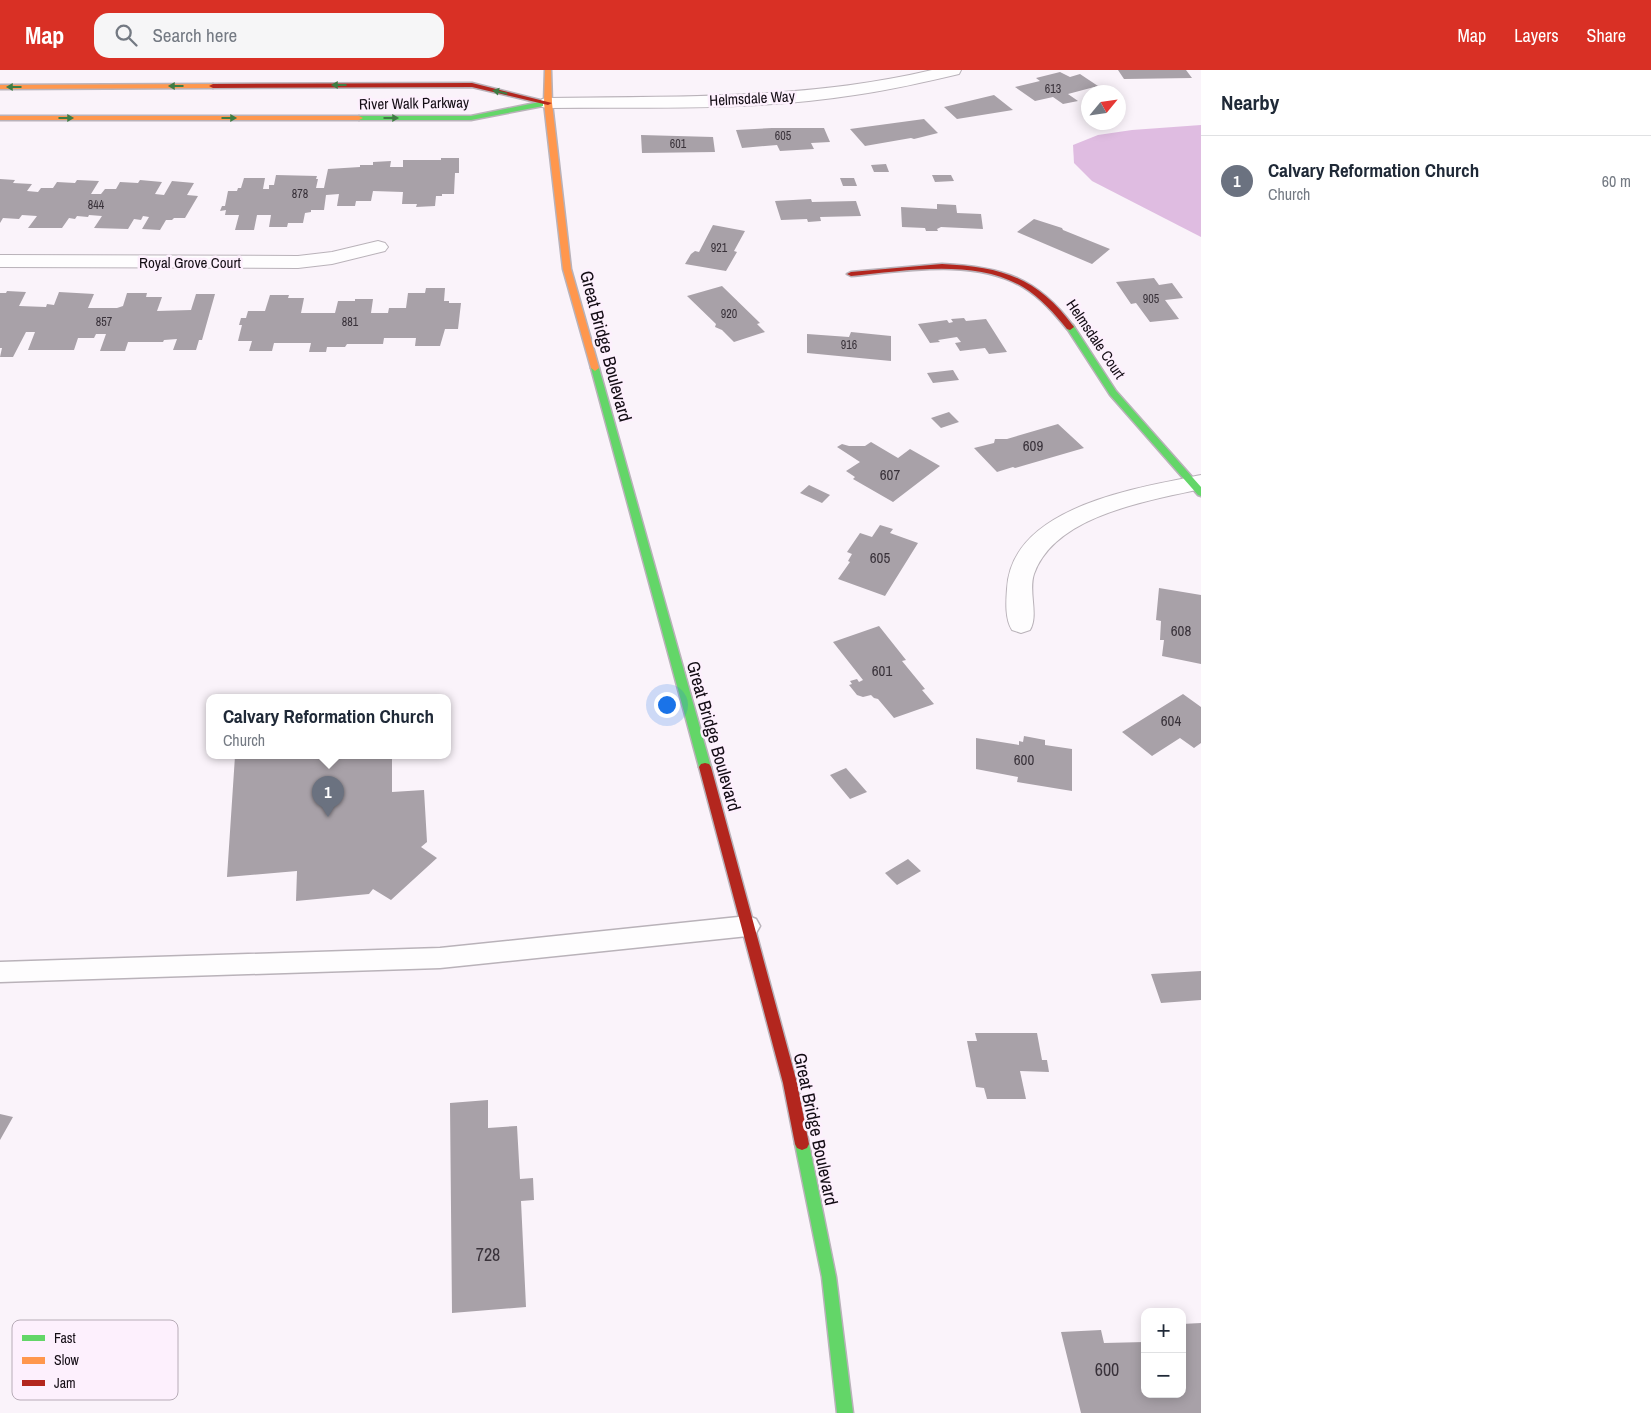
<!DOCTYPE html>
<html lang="en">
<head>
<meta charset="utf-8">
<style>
	body { margin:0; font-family:"Archivo Narrow",sans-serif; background:#f6f6f7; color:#1f2937 }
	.controls { position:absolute; right:15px; bottom:15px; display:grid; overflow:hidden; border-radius:10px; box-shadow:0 2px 12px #0003 }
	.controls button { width:45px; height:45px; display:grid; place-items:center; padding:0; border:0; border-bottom:1px solid #e0e1e3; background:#fff; color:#1f2937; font:25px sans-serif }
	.compass { position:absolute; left:1081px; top:15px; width:45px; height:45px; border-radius:50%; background:#fff; box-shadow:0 2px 12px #0003; rotate:61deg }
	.you { position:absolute; left:666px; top:634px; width:18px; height:18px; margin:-12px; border:4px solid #fff; border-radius:50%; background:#1a73e8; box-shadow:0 0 0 8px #1a73e833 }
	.badge { display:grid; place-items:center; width:32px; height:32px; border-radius:50%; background:#d93025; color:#fff; font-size:16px; font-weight:700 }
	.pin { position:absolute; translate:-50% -41px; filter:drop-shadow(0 1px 2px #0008) }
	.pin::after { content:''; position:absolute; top:26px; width:18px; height:15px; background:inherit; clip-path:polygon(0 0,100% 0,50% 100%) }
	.popup { position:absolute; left:206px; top:624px; width:245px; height:65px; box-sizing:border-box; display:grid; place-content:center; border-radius:10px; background:#fff; filter:drop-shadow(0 1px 4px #0005); font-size:16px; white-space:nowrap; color:#747a83 }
	.popup b { font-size:19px; color:#1f2937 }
	.popup::after { content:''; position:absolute; left:50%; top:100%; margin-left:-10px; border:10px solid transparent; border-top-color:#fff }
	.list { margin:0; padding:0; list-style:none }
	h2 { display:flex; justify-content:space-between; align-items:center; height:65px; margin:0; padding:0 20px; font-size:21px }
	h2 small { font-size:16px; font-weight:400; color:#747a83 }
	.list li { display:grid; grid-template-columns:32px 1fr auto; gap:15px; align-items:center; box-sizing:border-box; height:90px; padding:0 20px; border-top:1px solid #e0e1e3 }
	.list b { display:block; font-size:19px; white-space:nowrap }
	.list p { margin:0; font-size:16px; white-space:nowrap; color:#747a83 }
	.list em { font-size:16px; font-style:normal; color:#747a83 }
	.icon { flex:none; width:28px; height:28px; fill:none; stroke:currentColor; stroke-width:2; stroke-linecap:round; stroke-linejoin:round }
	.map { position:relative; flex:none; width:1201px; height:1343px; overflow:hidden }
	header { display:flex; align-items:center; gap:30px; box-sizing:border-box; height:70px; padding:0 25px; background:#d93025; color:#fff }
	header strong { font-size:24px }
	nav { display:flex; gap:28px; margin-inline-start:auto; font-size:18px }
	.search { width:350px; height:45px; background:#f6f6f7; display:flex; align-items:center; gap:12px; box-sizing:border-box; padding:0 18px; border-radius:15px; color:#747a83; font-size:19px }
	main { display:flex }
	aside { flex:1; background:#fff }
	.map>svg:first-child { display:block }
</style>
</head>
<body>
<header>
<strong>Map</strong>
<div class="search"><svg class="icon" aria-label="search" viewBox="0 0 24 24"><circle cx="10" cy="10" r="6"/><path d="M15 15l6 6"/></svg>Search here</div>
<nav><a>Map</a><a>Layers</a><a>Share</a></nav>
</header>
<main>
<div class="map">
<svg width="1201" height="1343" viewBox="0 0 1201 1343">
	<rect width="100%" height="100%" fill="#faf3fa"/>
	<path fill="#dfbce1" d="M1201,55v112l-109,-56 -18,-18 -1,-18 25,-10 34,-5z"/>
	<path fill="#a8a1a8" d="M1118,0h68l6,8 -68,1z
		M1060,2l10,5 10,-3 18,12 -30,8 10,7 -15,3 -10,-7 -18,4 -20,-14 25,-6 -4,-3z
		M994,25l19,15 -56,9 -13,-12z
		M924,49l14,14 -24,6 -3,-1 -46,8 -15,-17z
		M772,58h52l6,14 -19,1 3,6 -34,2 -3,-6 -35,3 -6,-18z
		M641,65l72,2 2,15 -73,1z
		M441,88h18v15h-4l-1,21h-12v2h-6l-1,10 -19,1 1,-3h-15l1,-12 -30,-1 -2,10h-15l-1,5h-18l2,-12 -13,1 -2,15h-13v2l-6,1 -2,10h-15l-1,4h-18l2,-12h-14l-3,15h-19l4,-15h-14l1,-5 -6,1 2,-5h3l3,-15h9l1,-3h3l3,-10h21l-2,11h6v-4h5l2,-10 41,1 -1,3h2l-2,9h8l4,-19 32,-2v-2h13v-3l18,-1 -1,6h13v-7h38z
		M886,94l3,8h-15l-3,-7z
		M932,105h19l3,6 -19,1z
		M840,108h14l3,8h-14z
		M0,109l15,1 -2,3 19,1 -5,7 11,1 3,-4h12l4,-6 18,1 2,-3 22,1 -8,13h10l4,-5h11l4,-7 18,1 2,-3 22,2 -7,12 9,1 8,-14 22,2 -7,12 11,1 -13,22h-11l-2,2h-6l-6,10 -18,-1 7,-12 -6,-1 -2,4 -7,-1 -6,10 -34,-1 8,-12 -13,-1 -1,2 -11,-1 -2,3 -6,-1 -7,10h-34l9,-12 -15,-1 -3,4 -16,-1 -3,5z
		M811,129l1,3 44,-1 5,15 -41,1 1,4 -13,1 -1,-3 -26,1 -6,-19z
		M937,134l19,1 1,8 24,1 2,15 -42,-2 -4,2 1,2h-12l-1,-3 -23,-1 -1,-20 36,2z
		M1034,149l28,9 1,2 47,19 -18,15 -75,-32z
		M713,155l32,6 -11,20 3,1 -11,19 -41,-7 6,-10 4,-3 4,1z
		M1154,208l5,7 13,-2 11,15 -18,2 14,19 -29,3 -14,-19 -5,1 -15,-22z
		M722,216l38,37 -3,1 8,8 -31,10 -12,-12 -7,-3 1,-3 -29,-28z
		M426,218h19l-1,13h5v2h12l-3,26h-13l-5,17h-25l1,-8h-32l-1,6h-36l-2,3h-18l-1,5h-17l2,-9h-37l-2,8h-23l3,-10h-14l4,-16h-3l2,-7h5l2,-7h17l5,-16h19l-1,3h16l-3,15h34l3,-12h17v-2h18l-2,14h17l1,-5h17l2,-15h17z
		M7,221l19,1 -7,14 27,1 1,-3 7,1 5,-13 35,2 -6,14h29l6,-2 4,-13h20l-1,4h16l-5,14 34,-1 5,-16h19l-13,46h-3l-3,10h-23l4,-11 -13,1 -1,2h-35l-3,9h-25l6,-17h-10l-2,4h-16l-4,12h-46l7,-18h-9l-13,25h-13l2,-9h-2v-55h6z
		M964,248l2,3 20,-2 21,33 -18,2 -4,-6 -25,3 -5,-8 6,-1 -4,-5 -19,3 2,2 -10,1 -12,-19 29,-4 2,3 4,-1 -2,-3z
		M851,262l40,4v25l-84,-8v-19l42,3z
		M953,300l6,10 -26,3 -6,-10z
		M949,342l10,10 -18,6 -10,-10z
		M1058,354l26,24 -69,20 -2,-1 -16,5 -23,-24 20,-5 1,-4h12z
		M871,372l27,16 12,-9 30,17 -47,36 -40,-23 2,-2 -9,-6 14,-9 -23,-15 5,-3 7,2h16z
		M809,415l21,10 -8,8 -22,-10z
		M880,455l13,4 -3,4 28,10 -33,53 -47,-17 12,-17 -2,-1 4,-7 -5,-2 13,-19 12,4z
		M1159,518l42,7v69l-39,-8 2,-16h-4l1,-19 -5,-1z
		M879,556l27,34 -4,1 23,28 -3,1 12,14 -40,14 -16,-19 -4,-1 -3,-3 -8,2 -6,-2 -8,-10 3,-1 -2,-3 7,-2 2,3 4,-2 -30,-38z
		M1183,624l18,13v36l-7,5 -14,-10 -28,18 -30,-24z
		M1024,666l21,4v5l27,4v42l-55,-9 1,-5 -42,-8v-31l43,7v-4l4,1z
		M235,686h157v36l32,-2 3,52 -6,5 16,11 -46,42 -18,-11 -4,5 -73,7 1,-30 -70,6z
		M846,698l21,24 -17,7 -20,-24z
		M908,789l13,12 -24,14 -12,-12z
		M1201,901v29l-40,3 -10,-29z
		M975,963h62l5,27h5l2,12 -29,-1 6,28h-39l-3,-11 -8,-1 -9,-46h10z
		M488,1030v28l29,-2 3,53 13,-1 1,22 -13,1 5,106 -74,6 -2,-210z
		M0,1044l13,3 -13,23z
		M1201,1253v90h-120l-20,-81 40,-2 3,13 41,-1v52h37v-70z"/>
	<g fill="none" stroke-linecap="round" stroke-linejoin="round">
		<defs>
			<path id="lane" d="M748,846l8,3 4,7 -4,7 -8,3 -308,32 -440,14v-20l440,-14z"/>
			<path id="street" d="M932,0h29l-2,4c-34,8 -69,16 -104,21 -101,16 -205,12 -307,13l-6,-1 -3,-4 3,-4 6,-1c128,-2 258,2 384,-28z
				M378,171l7,2 3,4 -3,4 -53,13 -34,4 -298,-1v-12l298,1 34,-4z
				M1201,405v14c-53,12 -146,26 -167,85 -6,18 5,41 -4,56l-9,3 -9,-3c-7,-11 -6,-28 -5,-41 4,-83 131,-101 194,-114z"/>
			<path id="fast" d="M540,32h3v4l-72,14h-112l-4,-2 4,-2h112z
				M1070,254l3,1 43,66 85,96v9l-3,-1 -88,-100 -44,-68z
				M595,295l4,3 112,399 -2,3h-8l-2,-3 -108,-399z
				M802,1068l5,2 2,4 27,133 17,136h-16l-15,-136 -27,-133 2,-4z"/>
			<path id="slow" d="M545,0h6l1,33 19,166 28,99 -4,3 -4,-3 -28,-99 -19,-166z
				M0,15l213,-1 4,2 -4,2 -213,1z
				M0,46h359l4,2 -4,2h-359z"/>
			<path id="jam" d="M472,13l80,20 -4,2 -76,-18 -259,1 -4,-2 4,-2z
				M942,194c60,3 95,13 132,63l-4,3 -3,-1c-13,-16 -26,-31 -44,-42 -48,-29 -119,-16 -172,-11l-4,-2 4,-2z
				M705,693l4,1 2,3 86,316 12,61 -2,4 -5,2 -5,-2 -2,-4 -12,-61 -84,-316 2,-3z"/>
		</defs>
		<use href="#lane" stroke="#b9b2b9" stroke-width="3"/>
		<use href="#street" stroke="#b9b2b9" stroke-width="2"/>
		<use href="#fast" stroke="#b9b2b9" stroke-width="3"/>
		<use href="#slow" stroke="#b9b2b9" stroke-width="3"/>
		<use href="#jam" stroke="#b9b2b9" stroke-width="3"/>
		<use href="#lane" fill="#fefdfe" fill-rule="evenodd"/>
		<use href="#street" fill="#fefdfe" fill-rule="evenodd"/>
		<use href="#fast" fill="#63d668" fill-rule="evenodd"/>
		<use href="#slow" fill="#ff974d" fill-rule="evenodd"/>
		<use href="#jam" fill="#b3261e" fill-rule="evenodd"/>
	</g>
	<defs><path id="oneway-solid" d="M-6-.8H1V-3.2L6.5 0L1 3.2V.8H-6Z" transform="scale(1.25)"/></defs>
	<g fill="#3f7c43">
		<use href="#oneway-solid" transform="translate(339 15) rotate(180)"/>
		<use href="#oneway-solid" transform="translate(176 16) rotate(180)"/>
		<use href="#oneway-solid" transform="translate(14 17) rotate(180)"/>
		<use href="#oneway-solid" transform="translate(500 22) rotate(-167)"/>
		<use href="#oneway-solid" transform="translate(66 48)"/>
		<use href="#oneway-solid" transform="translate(229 48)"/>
		<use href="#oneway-solid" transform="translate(391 48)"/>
	</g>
	<g text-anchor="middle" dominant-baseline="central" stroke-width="5" stroke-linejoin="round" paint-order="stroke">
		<g font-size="12" fill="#39323a">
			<text x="1053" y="19">613</text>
			<text x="783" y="66">605</text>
			<text x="678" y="74">601</text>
			<text x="300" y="124">878</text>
			<text x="96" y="135">844</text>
			<text x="719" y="178">921</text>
			<text x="1151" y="229">905</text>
			<text x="729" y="244">920</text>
			<text x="104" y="252">857</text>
			<text x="350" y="252">881</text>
			<text x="849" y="275">916</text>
		</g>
		<g font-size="15" fill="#140d15" stroke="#fdf0fd">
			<text transform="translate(752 28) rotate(-3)">Helmsdale Way</text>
			<text transform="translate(414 33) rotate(-1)">River Walk Parkway</text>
			<text x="190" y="192">Royal Grove Court</text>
			<text transform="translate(1096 269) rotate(56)">Helmsdale Court</text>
		</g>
		<g font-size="15" fill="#39323a">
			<text x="1033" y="375">609</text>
			<text x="890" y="404">607</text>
			<text x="880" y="487">605</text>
			<text x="1181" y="560">608</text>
			<text x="882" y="600">601</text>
			<text x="1171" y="650">604</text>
			<text x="1024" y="689">600</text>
		</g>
		<g font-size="18" fill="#140d15" stroke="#fdf0fd">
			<text transform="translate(606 276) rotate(75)">Great Bridge Boulevard</text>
			<text transform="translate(714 666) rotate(74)">Great Bridge Boulevard</text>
			<text transform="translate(816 1059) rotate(78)">Great Bridge Boulevard</text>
		</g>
		<g font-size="18" fill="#39323a">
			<text x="488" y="1184">728</text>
			<text x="1107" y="1299">600</text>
		</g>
	</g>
	<rect x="12" y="1250" width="166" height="80" rx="8" fill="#fdf0fd" stroke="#b7acb7" stroke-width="1"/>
	<rect x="22" y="1265" width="23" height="6" fill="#63d668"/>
	<rect x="22" y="1287" width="23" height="7" fill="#ff974d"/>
	<rect x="22" y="1310" width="23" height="6" fill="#b3261e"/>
	<g font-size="14" fill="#140d15">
		<text x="54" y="1273">Fast</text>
		<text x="54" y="1295">Slow</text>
		<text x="54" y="1318">Jam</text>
	</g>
</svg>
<div class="controls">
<button>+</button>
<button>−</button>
</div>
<svg class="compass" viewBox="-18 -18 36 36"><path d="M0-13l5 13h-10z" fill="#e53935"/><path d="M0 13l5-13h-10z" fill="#747a83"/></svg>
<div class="you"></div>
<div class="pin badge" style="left:328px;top:747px;background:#6b7280">1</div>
<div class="popup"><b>Calvary Reformation Church</b>Church</div>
</div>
<aside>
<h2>Nearby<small></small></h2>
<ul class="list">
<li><span class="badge" style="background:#6b7280">1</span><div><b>Calvary Reformation Church</b><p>Church</p></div><em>60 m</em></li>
</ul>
</aside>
</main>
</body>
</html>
